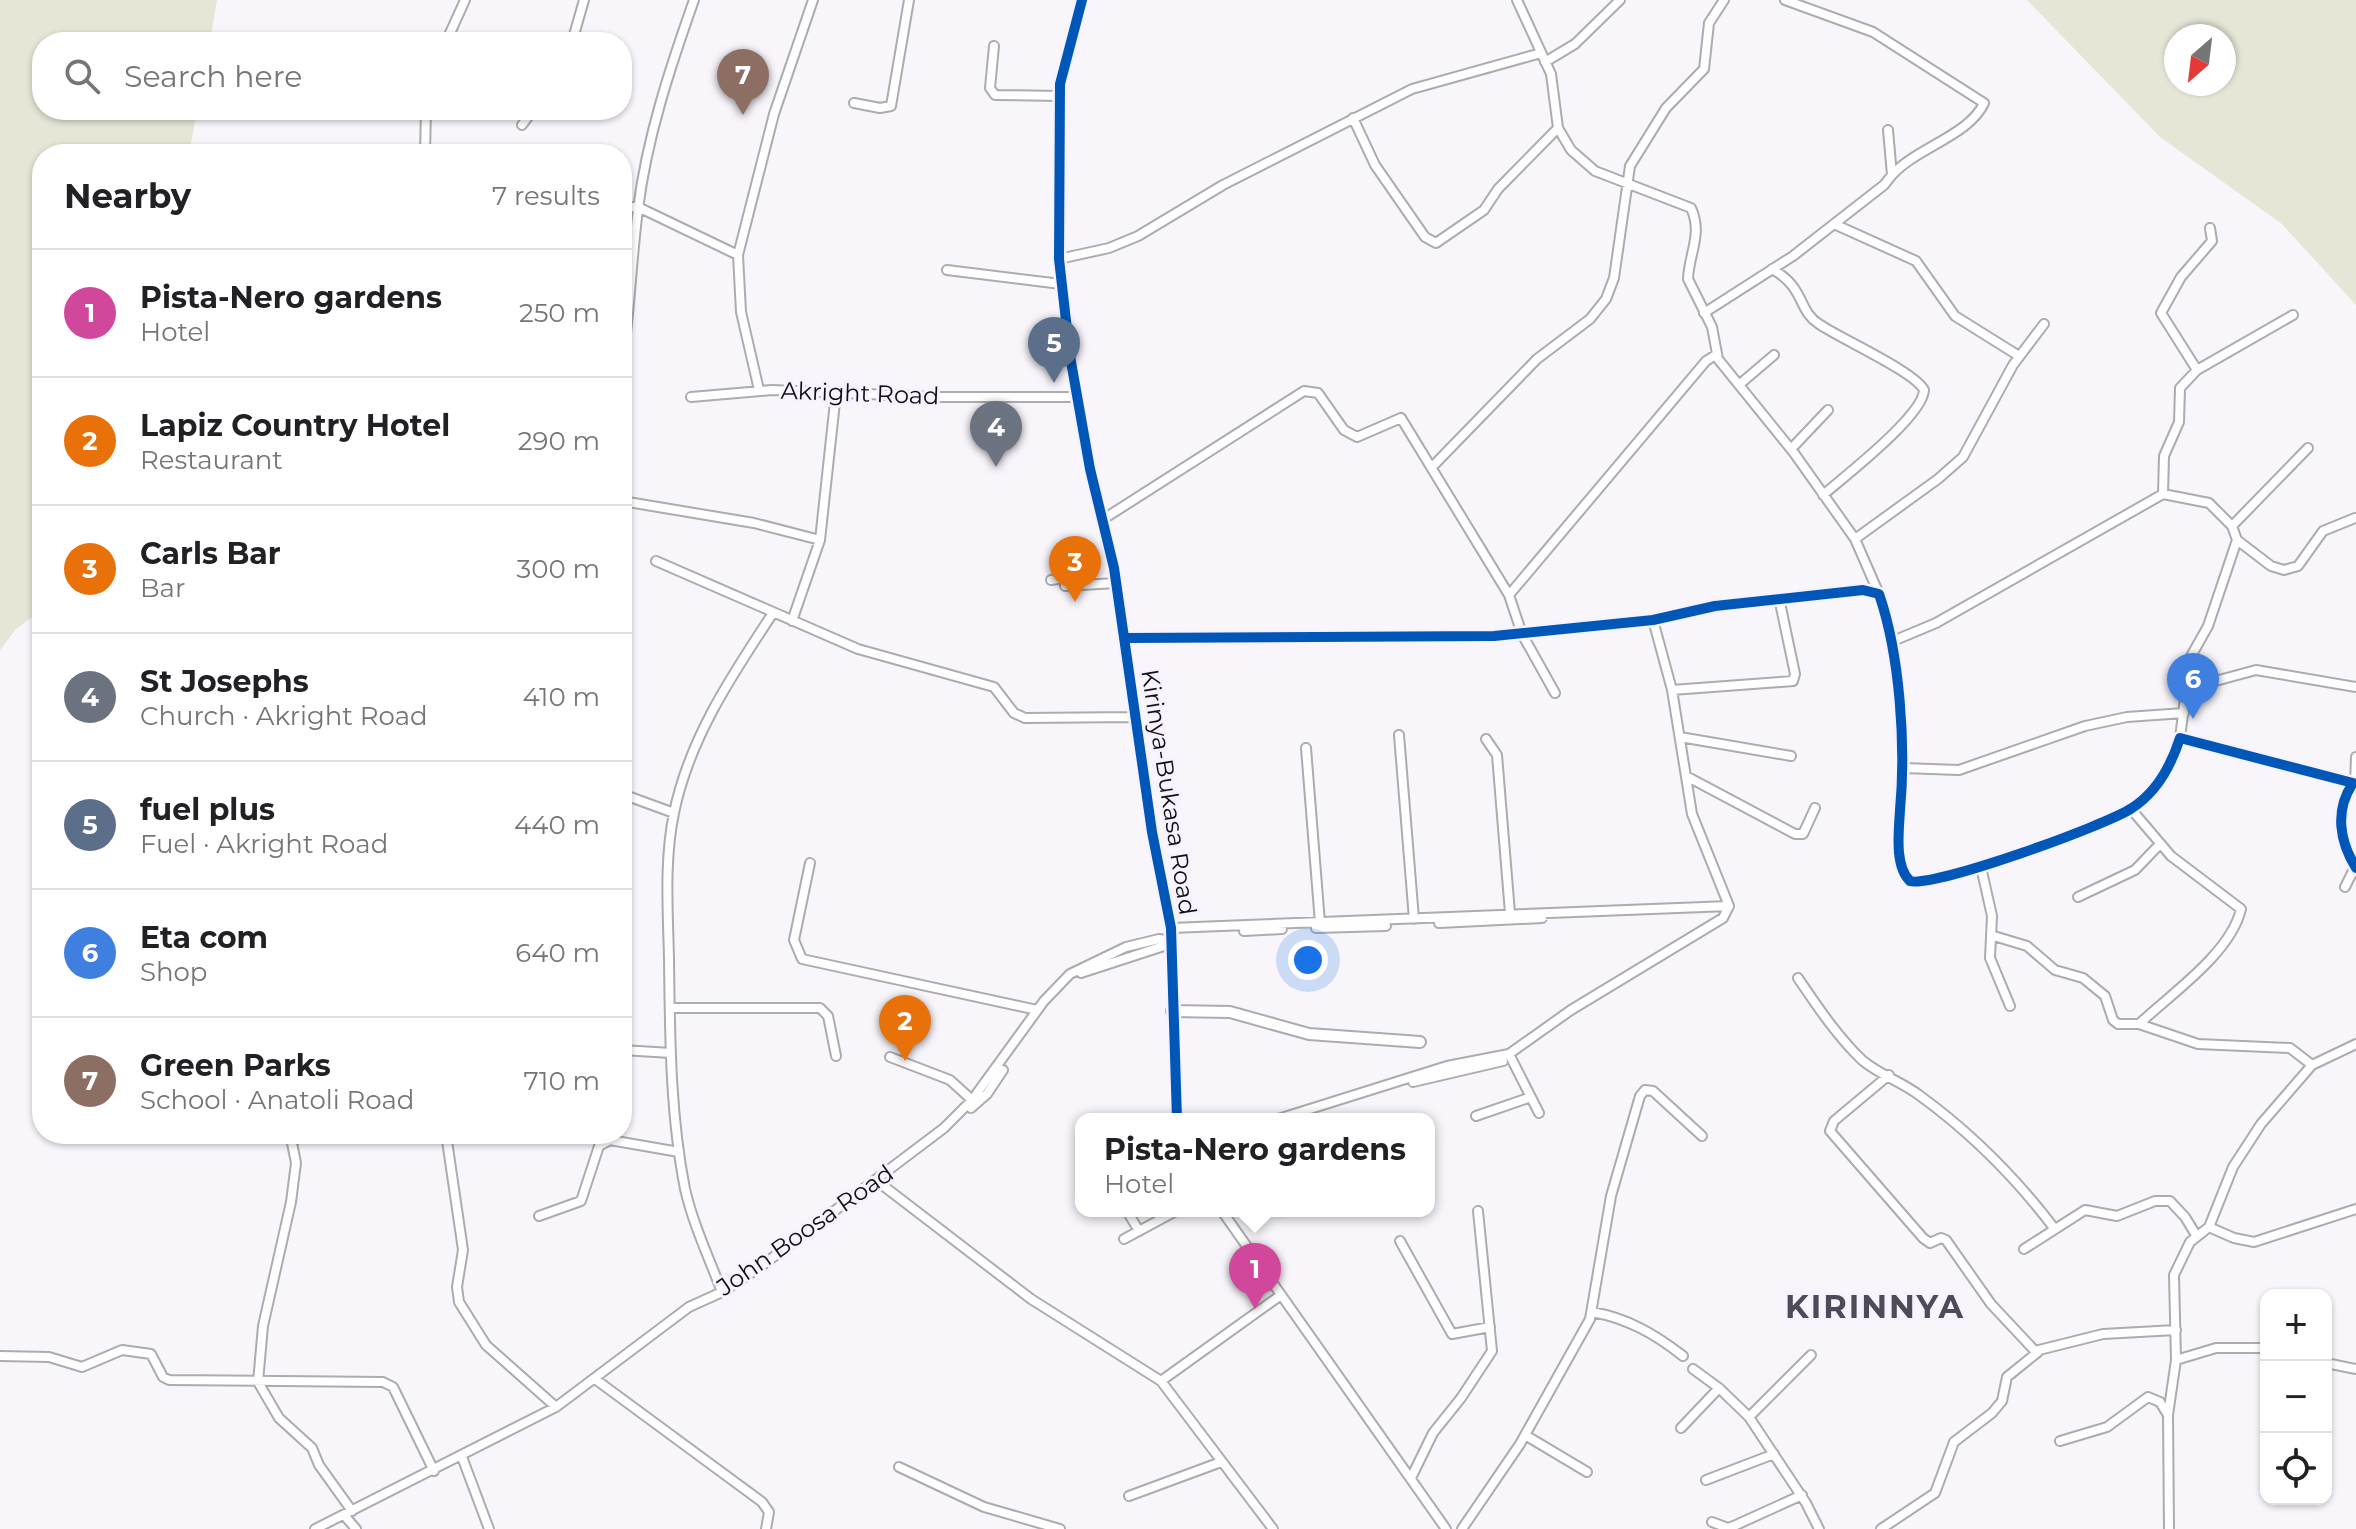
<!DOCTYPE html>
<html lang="en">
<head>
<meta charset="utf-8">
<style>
	body { margin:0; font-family:Montserrat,sans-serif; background:#f2f2f2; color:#202124 }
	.controls { position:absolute; right:24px; bottom:24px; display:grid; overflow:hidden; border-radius:16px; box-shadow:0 2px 6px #0004 }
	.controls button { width:72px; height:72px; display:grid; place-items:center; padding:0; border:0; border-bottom:2px solid #e0e0e0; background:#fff; color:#202124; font:40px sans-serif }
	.compass { position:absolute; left:2164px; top:24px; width:72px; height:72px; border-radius:50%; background:#fff; box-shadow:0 2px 6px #0004; rotate:208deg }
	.you { position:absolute; left:1308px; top:960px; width:28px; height:28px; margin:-20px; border:6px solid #fff; border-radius:50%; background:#1a73e8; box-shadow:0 0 0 12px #1a73e833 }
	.badge { display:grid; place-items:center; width:52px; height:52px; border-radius:50%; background:#2563eb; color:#fff; font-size:26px; font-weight:700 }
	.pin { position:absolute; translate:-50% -66px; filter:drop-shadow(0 2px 4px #0008) }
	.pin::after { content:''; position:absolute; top:42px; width:28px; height:24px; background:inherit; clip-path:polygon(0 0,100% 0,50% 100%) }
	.popup { position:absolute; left:1075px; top:1113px; width:360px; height:104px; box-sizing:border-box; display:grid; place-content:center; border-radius:16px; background:#fff; filter:drop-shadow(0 2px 6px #0005); font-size:26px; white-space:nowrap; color:#757577 }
	.popup b { font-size:30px; color:#202124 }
	.popup::after { content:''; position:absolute; left:50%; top:100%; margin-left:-16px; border:16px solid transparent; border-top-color:#fff }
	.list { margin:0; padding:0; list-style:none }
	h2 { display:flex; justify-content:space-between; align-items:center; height:104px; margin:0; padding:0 32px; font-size:34px }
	h2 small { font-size:26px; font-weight:400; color:#757577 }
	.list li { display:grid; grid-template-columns:52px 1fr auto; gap:24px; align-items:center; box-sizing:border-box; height:128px; padding:0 32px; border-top:2px solid #e0e0e0 }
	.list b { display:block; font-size:30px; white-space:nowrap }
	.list p { margin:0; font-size:26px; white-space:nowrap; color:#757577 }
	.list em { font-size:26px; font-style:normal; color:#757577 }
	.icon { flex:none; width:44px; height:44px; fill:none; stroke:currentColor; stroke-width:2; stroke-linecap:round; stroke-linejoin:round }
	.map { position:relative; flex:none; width:2356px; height:1529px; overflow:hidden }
	.search { position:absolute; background:#fff; box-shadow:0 2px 6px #0004; left:32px; top:32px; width:600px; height:88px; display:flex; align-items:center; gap:20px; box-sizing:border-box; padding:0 28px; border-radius:32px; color:#757577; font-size:30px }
	.panel { position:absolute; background:#fff; box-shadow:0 2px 6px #0004; left:32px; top:144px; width:600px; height:1000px; border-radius:32px }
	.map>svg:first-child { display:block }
</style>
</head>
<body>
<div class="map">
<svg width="2356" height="1529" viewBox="0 0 2356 1529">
	<rect width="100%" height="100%" fill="#f8f6fb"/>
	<path fill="#f2ecfc" d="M1253,1211h38l1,1 -13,9 -5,-6 -23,13 -7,-11z"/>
	<path fill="#e5e6d6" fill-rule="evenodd" d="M0,0h217l-7,42h-168v68h155l-8,44h-147v456l-26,19 -16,21z
		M2027,0h329v305l-74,-81 -122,-87zM2176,36h48v48h-48z"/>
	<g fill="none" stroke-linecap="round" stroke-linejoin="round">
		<defs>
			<path id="minor" d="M1082,0l-22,84 -1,175 11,97 20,113 24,99 38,264 19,96 6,191
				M1517,0l34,74 7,54 13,22 24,21 96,37c12,26 -2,45 -3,71l24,48 6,32 76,94 61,86 24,55
				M1785,0l88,32 111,71c-14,32 -68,45 -92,72
				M446,42l19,-42
				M572,42l12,-42
				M994,46l-4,42 5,7 65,1
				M1545,62l30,-18 45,-44
				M854,103l26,5 11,-2 18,-106
				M1353,118l22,47 50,72 11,6 48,-33 14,-21 60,-61
				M522,125l11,-15
				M425,154l1,-44
				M622,207h16l100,48
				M1834,224l82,37 39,55 64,40
				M1059,259l50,-11 29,-12 85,-51 189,-96 129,-36
				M1772,269c34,19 25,41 47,55 22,15 96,48 105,66 -1,26 -79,86 -101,105
				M947,270l114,14
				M1704,313l89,-57 91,-71 8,-10 -4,-45
				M624,351c6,-48 8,-95 14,-142 9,-72 32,-141 56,-209
				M2197,370l-36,-57 20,-36 31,-36 -2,-13
				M1740,384l34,-29
				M759,390l-18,-78 -3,-57 36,-141 39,-114
				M691,397l81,-7 166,7h139
				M1791,449l37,-39
				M1433,466l104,-107 53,-40 16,-20 8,-21 16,-112 36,-58 38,-39 5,-46 15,-23
				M2163,494l1,-38 15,-34 1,-34 17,-18 96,-55
				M622,501l132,22 66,17
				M1102,520l202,-129 14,2 26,37 13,7 44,-19 108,177 13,39 33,59
				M2232,526l76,-78
				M1855,539l83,-60 25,-22 50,-92 31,-41
				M2237,540l34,26 13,4 14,-4 25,-35 32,-13
				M656,561l202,88 136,38 20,26 11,5 110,-1
				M1051,580l14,-2v8l51,-3
				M1509,595l197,-234 11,-7
				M792,621l28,-81 16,-147
				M1125,638l369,-2 159,-16 62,-14 148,-16 16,4c21,61 27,151 21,216 -1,20 -6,56 10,71 23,7 197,-56 222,-73 25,-16 39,-42 48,-70l173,45c-19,28 -13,59 3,85
				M1893,641l43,-18 227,-129 46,9 23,23 5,14 -29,86 -18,32 -10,80
				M2186,689l70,-19 100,17
				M1672,690l121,-9 2,-7 -16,-76
				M1399,735l15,184
				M1680,737l111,19
				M1486,739l11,16 13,158
				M1306,748l14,175
				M1903,768l56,2 126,-44 42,-9 57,-4
				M1686,776l109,58h8l12,-26
				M2355,784l1,-27
				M622,794l52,19
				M2131,809l40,47 70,53c-10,44 -70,85 -102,115
				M810,863l-16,77 8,19 235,51
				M1981,867l11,49 -2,42 20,48
				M2345,887l10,-20
				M2078,897l57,-27 25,-26
				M1439,923l103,-5
				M1171,928l558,-22
				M1316,928l70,-2
				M1244,931l38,-2
				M1994,936l33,10 28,24 28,8 22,18 8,24 5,4h21l59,20 92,4 22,17
				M1081,973l89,-29
				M1798,978c19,28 39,58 64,82 16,14 40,22 57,35 51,37 97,83 135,133
				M670,1008h150l8,8 8,40
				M622,1050l49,3
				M1509,1054l30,59
				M890,1057l60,23 22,20
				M1889,1075l-55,46 -4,10 93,107 7,5 11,-5 5,2 45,64 44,47 68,-17 73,-4
				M1413,1082l90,-21
				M971,1108l16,-14 16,-24
				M1476,1116l55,-19
				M1278,1119l169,-53 62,-12 62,-44 152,-92 6,-12 -37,-92 -20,-124 -19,-70
				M301,1134l-9,9 4,20 -5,39 -28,124 -5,56 21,36 33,30 7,17 33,46
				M446,1134l17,116 -6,37 2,15 27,43 70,62
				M877,1181l154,118 130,82 112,148
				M1127,1211l12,20
				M1222,1211l224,318
				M539,1216l42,-15 18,-55 11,-6 69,12
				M2209,1227l25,11 20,4 102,-33
				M1124,1239l52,-28
				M1400,1241l52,93 38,-7
				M2024,1249l61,-39 32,6 38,-15h15l15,16 11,18
				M722,1292c-13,-34 -29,-68 -37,-103 -15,-76 -15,-154 -16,-230 -1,-48 -5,-98 5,-146 15,-74 58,-138 99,-200
				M1592,1312c35,6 63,22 91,44
				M1811,1355l-62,62 57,86 13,26
				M0,1356l49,1 33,10 40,-17 29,4 12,23 6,3 214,2 10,5 41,84
				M2176,1360l40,-12h50
				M2326,1363l30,6
				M1693,1369l26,19
				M595,1379l167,123 7,10 -3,17
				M1161,1381l120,-86
				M1681,1428l38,-40 30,29
				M1525,1435l62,37
				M2060,1441l47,-14 41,-30 12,5 8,13
				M462,1457l27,72
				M899,1467l85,40 76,22
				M1411,1478l22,-45 28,-35 31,-47 -14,-140
				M1706,1480l68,-26
				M1129,1496l92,-34
				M344,1515l12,14
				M1712,1522l16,6 8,-3 66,-30
				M315,1529l241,-122 133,-100 33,-15 38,-25 184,-139 28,-28 72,-99 26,-27 56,-27 33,-8 12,2
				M1462,1529l58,-85 70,-125 21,-123 29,-100 5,-6 8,1 49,45
				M1881,1529l54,-36 19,-51 38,-29 10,-12 5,-24 31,-25
				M2169,1529l-1,-114 8,-55 -2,-85 16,-33 19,-15 24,-60 28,-43 51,-59 44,-21"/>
			<path id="tertiary" d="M1172,1011l58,1 79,22 111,8"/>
		</defs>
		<use href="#minor" stroke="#acabaf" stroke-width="12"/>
		<use href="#tertiary" stroke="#acabaf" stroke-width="14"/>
		<use href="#minor" stroke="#fefefe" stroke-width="8"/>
		<use href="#tertiary" stroke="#fefefe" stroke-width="10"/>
		<defs>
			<path id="cycleway" d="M1082,0l-22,84 -1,175 11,97 20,113 24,99 38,264 19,96 6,191
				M1125,638l369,-2 159,-16 62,-14 148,-16 16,4c21,61 27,151 21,216 -1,20 -6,56 10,71 23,7 197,-56 222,-73 25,-16 39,-42 48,-70l173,45c-19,28 -13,59 3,85"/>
		</defs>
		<use href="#cycleway" stroke="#f7f3fe" stroke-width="15"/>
		<use href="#cycleway" stroke="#0057b8" stroke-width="10"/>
	</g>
	<g text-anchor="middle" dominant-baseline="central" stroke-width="6" stroke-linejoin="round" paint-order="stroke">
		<g font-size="24" fill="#100e13" stroke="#f7f3fe">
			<text transform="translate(860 393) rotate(2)">Akright Road</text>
			<text transform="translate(1169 792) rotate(81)">Kirinya-Bukasa Road</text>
			<text transform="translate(805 1230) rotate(-35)">John Boosa Road</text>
		</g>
		<g font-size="32" font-weight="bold" letter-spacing="2" fill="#504a58" stroke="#f7f3fe">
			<text x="1875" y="1306">KIRINNYA</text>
		</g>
	</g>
</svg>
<div class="controls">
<button>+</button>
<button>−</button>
<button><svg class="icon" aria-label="locate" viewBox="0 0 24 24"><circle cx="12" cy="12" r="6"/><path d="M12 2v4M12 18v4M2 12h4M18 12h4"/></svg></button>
</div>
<svg class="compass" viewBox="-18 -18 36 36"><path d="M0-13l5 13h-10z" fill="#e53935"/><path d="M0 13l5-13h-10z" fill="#757577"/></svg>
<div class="you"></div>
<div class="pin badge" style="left:1255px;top:1309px;background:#d1479c">1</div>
<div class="popup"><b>Pista-Nero gardens</b>Hotel</div>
<div class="pin badge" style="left:905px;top:1061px;background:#e8710a">2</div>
<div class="pin badge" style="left:1075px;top:602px;background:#e8710a">3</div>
<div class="pin badge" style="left:996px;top:467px;background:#6b7280">4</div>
<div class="pin badge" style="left:1054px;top:383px;background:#5c6f8a">5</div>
<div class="pin badge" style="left:2193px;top:719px;background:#3f7fe0">6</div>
<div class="pin badge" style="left:743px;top:115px;background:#8d6e63">7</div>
<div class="search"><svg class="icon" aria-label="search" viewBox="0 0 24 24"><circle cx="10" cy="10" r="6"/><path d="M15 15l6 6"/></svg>Search here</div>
<section class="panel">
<h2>Nearby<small>7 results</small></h2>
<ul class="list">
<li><span class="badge" style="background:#d1479c">1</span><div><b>Pista-Nero gardens</b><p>Hotel</p></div><em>250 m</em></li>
<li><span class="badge" style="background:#e8710a">2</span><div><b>Lapiz Country Hotel</b><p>Restaurant</p></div><em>290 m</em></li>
<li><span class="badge" style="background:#e8710a">3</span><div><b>Carls Bar</b><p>Bar</p></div><em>300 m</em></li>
<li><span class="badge" style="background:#6b7280">4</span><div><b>St Josephs</b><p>Church · Akright Road</p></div><em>410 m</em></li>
<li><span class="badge" style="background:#5c6f8a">5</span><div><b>fuel plus</b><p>Fuel · Akright Road</p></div><em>440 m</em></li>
<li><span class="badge" style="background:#3f7fe0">6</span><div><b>Eta com</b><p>Shop</p></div><em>640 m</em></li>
<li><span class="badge" style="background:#8d6e63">7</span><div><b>Green Parks</b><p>School · Anatoli Road</p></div><em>710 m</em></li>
</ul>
</section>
</div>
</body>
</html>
